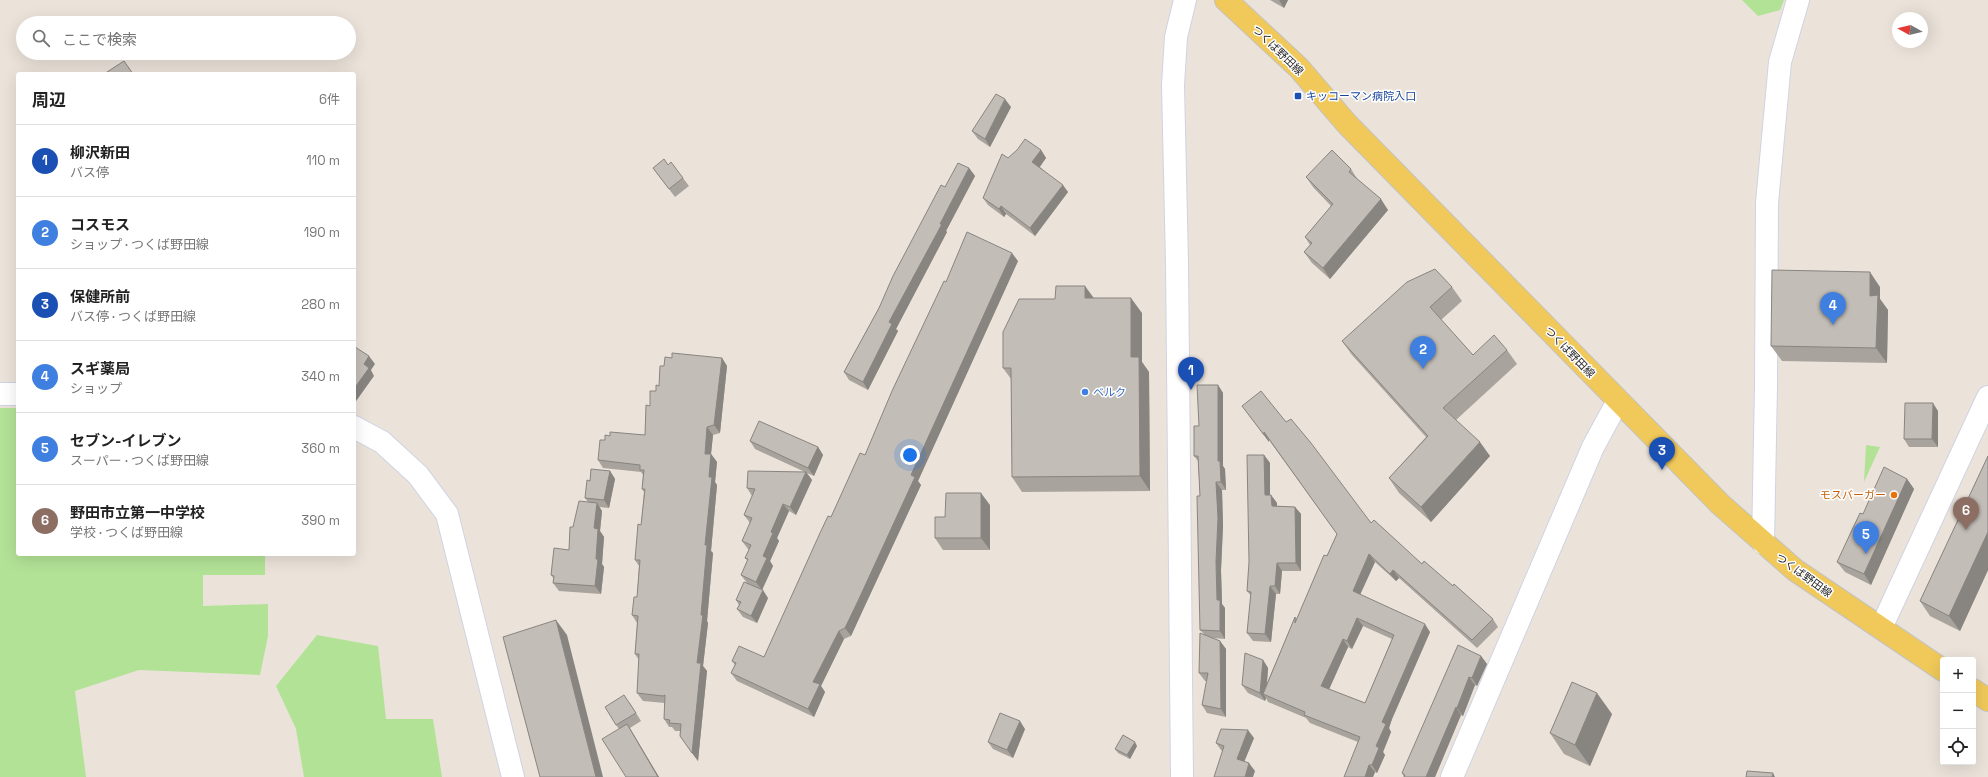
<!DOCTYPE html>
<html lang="ja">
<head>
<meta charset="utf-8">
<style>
	body { margin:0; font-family:"Space Grotesk","Noto Sans JP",sans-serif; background:#f6f6f6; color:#222 }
	.controls { position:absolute; right:12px; bottom:12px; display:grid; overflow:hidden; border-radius:4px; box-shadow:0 4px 16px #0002 }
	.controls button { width:36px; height:36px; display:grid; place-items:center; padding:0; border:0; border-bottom:1px solid #e0e0e0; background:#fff; color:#222; font:20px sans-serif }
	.compass { position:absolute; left:1892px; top:12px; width:36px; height:36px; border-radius:50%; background:#fff; box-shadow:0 4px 16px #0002; rotate:278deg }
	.you { position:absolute; left:910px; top:455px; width:14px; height:14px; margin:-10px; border:3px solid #fff; border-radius:50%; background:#1a73e8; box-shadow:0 0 0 6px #1a73e833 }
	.badge { display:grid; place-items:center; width:26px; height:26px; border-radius:50%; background:#2563eb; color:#fff; font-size:13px; font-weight:700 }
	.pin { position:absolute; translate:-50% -33px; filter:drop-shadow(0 1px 2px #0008) }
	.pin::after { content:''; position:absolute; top:21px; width:14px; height:12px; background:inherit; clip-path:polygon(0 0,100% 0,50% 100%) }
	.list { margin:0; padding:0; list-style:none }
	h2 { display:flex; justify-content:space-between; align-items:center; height:52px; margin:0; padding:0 16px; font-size:17px }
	h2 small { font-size:13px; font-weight:400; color:#767676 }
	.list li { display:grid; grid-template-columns:26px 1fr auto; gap:12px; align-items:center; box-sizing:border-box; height:72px; padding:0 16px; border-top:1px solid #e0e0e0 }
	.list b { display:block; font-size:15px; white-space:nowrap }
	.list p { margin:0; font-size:13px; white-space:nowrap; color:#767676 }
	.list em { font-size:13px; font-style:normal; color:#767676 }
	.icon { flex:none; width:22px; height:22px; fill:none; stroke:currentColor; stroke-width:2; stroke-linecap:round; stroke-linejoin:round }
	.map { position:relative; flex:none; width:1988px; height:777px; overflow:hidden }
	.search { position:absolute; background:#fff; box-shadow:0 4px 16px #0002; left:16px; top:16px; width:340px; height:44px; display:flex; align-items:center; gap:10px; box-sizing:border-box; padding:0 14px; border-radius:22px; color:#767676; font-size:15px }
	.panel { position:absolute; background:#fff; box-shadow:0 4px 16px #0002; left:16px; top:72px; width:340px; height:484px; border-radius:4px }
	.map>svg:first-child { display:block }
</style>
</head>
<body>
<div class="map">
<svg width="1988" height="777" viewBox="0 0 1988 777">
	<rect width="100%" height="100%" fill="#ebe3da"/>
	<path fill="#b2e296" d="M1742,0h42l-4,10 -22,6z
		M0,408h18v146h247v21h-62v31l65,-2v32l-8,39 -121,-5 -64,21 11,86h-86z
		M1866,445l14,2 -16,35z
		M317,635l61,11 8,73h47l9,58h-138l-8,-48 -20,-43z"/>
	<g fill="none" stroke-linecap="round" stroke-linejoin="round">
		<defs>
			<path id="minor" d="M0,394h18
				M354,427l28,15 36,33 29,39 66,263
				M1763,543l3,-157 1,-183 13,-141 18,-62
				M1881,628l107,-231
				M1182,777l-5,-514 -4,-178 3,-48 9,-37
				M1452,777l141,-330 25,-46"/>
			<path id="major" d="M1226,0l73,68 48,56 373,380 75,66 148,100
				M1973,690l15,10"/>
		</defs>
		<use href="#minor" stroke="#cfd3e2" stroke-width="24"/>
		<use href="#major" stroke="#c3c3c3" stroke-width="24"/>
		<use href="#minor" stroke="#fff" stroke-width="22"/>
		<use href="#major" stroke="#f0c95a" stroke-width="22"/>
	</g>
	<path fill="#a8a39d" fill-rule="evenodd" d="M1270,0h18l-4,8z
		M1011,107l-21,40 -12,-8 -6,-8z
		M1041,150l5,8 -6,9 28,25 -33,44 -29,-22 -2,3 -16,-12 -5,-7 25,-40z
		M668,165l15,13 6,8 -14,11 -22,-29z
		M969,168l6,8 -29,55 1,1 -51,97 2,2 -30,59 -19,-10 -5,-8 101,-185z
		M1351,169l7,11 30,30 -58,69 -18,-16 -8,-11 6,-7 -5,-8 26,-31 -18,-19 -7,-10z
		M1018,261l-100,220 3,4 -58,124 -12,27 -7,3 -23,47 4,6 -11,25 -77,-36 -6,-8 4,-8 -3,-4 32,-4 67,-140 34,-62 81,-173z
		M1452,287l10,14 -21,19 32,35 34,-5 10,14 -61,56 34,36 -59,66 -32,-29 -10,-15 37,-41 -74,-82 -10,-14z
		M1880,287v12l8,11 -1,53 -105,-2 -11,-15z
		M1094,298l48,15v49l7,10 1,119 -128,1 -10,-15 -1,-98 -8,-11 52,-69z
		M672,358h50l5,8 -7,67 -7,2 -2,19 6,8 -2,20 2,3 -6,66 2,2 -6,68 1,2 -5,43 4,5 -9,90 -18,-25v-5h-5l-3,-4h-3l-5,-8 1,-16 -22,-2 -6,-8 2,-33 -4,-6 2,-31 -5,-8 5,-18 2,-31 -4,-6 6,-35 3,-33 -2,-3 1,-14 -2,-3 -38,-4 -5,-8 7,-20 5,-4 35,-1 5,-29 6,-15 3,-5 5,-20z
		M1218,385l5,8v73l2,3 1,21h-4l1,36 -2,44 1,34 3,4v31l-13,-1 8,3 6,8v68l-19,-4 -5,-8 5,-24h-2l-6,-8 5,-39 -4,-4v-134l-2,-35 -4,-5 5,-30z
		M1242,406l44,16 85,101 51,41 31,22 40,33 5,8 -21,21 -78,-70 -3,3 -21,-19 -15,33 70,37 -38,87 -3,9 2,4 -8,20 2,3 -8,18 -2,-1 -2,5h-29l14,-35 -48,-19 -4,-5 -38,-16 -2,-4 -1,3 -17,-8 -6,-8 21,-25 5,8 -1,15 28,-66 2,2 40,-85 -68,-94v2zM1363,626l29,13 -27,64 -36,-14 19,-42 4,2z
		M1938,411v36h-29l-5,-8z
		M750,441l68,6 5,8 -9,21 -7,-3 5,7 -16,35 -7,-4 -12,27 2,3 -9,20 3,5 -11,24 -15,-7 -6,-8 7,-14 -3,-3 4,-8 -1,-1 -6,-8 8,-18 -6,-8 8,-19 -5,-8 58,-16 -50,-23z
		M1264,455l6,8v32h1l6,8v3l18,1 6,7v57h-19l-2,23h-4l-5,48 -18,-1 -6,-8 4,-37 -4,-5z
		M1988,456v114l-28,61 -30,-15 -10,-15z
		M610,471l5,8 -6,29 -10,-1 3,4 -2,20 4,6 -2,27 2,3 -3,27 -42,-3 -6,-8 1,-4 -3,-4 18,-25 4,-23 15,-25 -3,-4 5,-17z
		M1907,479l7,10 -43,96 -26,-13 -8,-10z
		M990,505v45h-47l-8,-12 10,-21z
		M768,598l-11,25 -14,-6 -6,-8 2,-4 -3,-5z
		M1481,656l6,8 -10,22 -2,-1 -12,31 -2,-1 -26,62h-31l-2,-4z
		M630,703l11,18 -11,7 29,49h-33l-7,-48 -3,-4z
		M1612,714l-22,52 -26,-12 -14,-21z
		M1025,729l-12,29 -20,-9 -5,-7z
		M1254,738l-10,24 11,9 -34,-21 -5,-7z
		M1137,746l-7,13 -12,-6 -3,-4z"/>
	<path fill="#888480" d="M1279,0h9l-4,8z
		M1005,99l6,8 -21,40 -5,-8z
		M1041,150l5,8 -8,11 -6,-7z
		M969,168l6,8 -29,55 1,1 -51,97 2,2 -30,59 -5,-8 26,-60z
		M1063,185l5,7 -33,44 -5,-8z
		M1381,199l7,11 -58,69 -7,-11z
		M1001,206l5,8 -2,3 -5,-8z
		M1012,253l6,8 -100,220 3,4 -70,151 -6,-8 66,-153z
		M1870,272l10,15v12l8,11 -1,53 -11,-15 -6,-52z
		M1085,286l11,15 -11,-3z
		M1131,298l11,15v49l7,10 1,119 -10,-15 -9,-119z
		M369,356l6,8 -4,6 3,6 -20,28v-15l10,-25z
		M722,358l5,8 -7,67 -6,-8z
		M1218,385l5,8v73l2,3 1,21 -5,-8 -3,-21z
		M1933,403l5,8v36l-6,-8z
		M707,427l6,8 -2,19 6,8 -2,20 2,3 -6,66 2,2 -6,68 1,2 -5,43 4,5 -9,90 -6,-8 5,-90 12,-186 -4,-23z
		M1264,432l5,8v2l-5,-7z
		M1480,442l10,14 -59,66 -10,-15z
		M818,447l5,8 -9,21 -6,-8z
		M1264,455l6,8v40l-5,-8z
		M610,471l5,8 -6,29 -5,-8z
		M806,472l6,8 -16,35 -6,-8z
		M1907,479l7,10 -43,96 -7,-11z
		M1216,482l6,8 1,36 -2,44 1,34 3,4v31l-5,-8 -3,-31 -1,-38z
		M981,493l9,12v45l-9,-12z
		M1271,495l6,8v11l-5,-8z
		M597,503l5,8 -2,20 4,6 -2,27 2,3 -3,27 -6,-8 -1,-58z
		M783,504l6,7 -12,27 2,3 -9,20 3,5 -11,24 -6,-8 7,-26 8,-24z
		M1295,507l6,7v57l-5,-8z
		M1988,532v38l-28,61 -11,-15z
		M1369,554l6,8 -17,37 -5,-8z
		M1277,563l5,8 -2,23 -5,-8z
		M1393,570l6,8 -3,3 -6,-7z
		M1270,586l6,8 -5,48 -6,-8z
		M763,590l5,8 -11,25 -6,-7z
		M1357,618l6,8 -11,23 -5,-8z
		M556,620l11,15 36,142h-7z
		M1425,624l5,8 -38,87 -3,9 2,4 -8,20 2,3 -8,18 -5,-8 10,-43 5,-11z
		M839,631l5,8 -23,47 4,6 -11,25 -6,-8 5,-27z
		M1343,639l5,8 -21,47 -6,-8z
		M1220,641l6,8v68l-5,-8z
		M1481,656l6,8 -10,22 -5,-8z
		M1263,660l5,8 -2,27 -3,-1 3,4 -1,3 -5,-8z
		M1469,677l6,8 -12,31 -6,-8z
		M1597,693l15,21 -22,52 -15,-21z
		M1456,707l5,8 -26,62h-9z
		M1020,721l5,8 -12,29 -6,-8z
		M627,724l5,8 27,45h-1z
		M1248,730l6,8 -12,29 -5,-8z
		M1135,742l2,4 -7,13 -3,-4z
		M1249,763l6,8 -2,6h-8z
		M1369,765l6,7 -2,5h-8z
		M1773,773l2,4h-3z"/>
	<path fill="#c3bdb7" stroke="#888480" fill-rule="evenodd" d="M124,61l9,13h-29z
		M996,94l9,5 -20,40 -13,-8z
		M1025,139l16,11 -9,12 31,23 -33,43 -29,-22 -2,3 -16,-11 19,-44 6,4 9,-8z
		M1332,150l19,19 -2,3 32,27 -58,69 -19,-16 8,-9 -7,-6 28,-33 -27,-27z
		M664,159l4,6 3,-3 12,16 -14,11 -16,-21z
		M958,163l11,5 -29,56h2l-53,98 3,2 -29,58 -19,-10 35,-64 14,-32 48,-91 4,2z
		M967,232l45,21 -101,222 4,2 -57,124 -13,27 -6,3 -26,51 7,2 -12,25 -77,-36 5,-10 -4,-2 7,-15 25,11 56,-124 8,-17 3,1 29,-64 5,2 27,-64 52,-110 2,1z
		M1435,269l17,18 -22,20 43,48 21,-20 13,15 -64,58 37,34 -59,65 -32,-29 39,-42 -86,-95 65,-59z
		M1772,270l98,2v24l8,-1 -2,53 -105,-2z
		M1056,286h29v12h46v59h8l1,119 -128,1 -1,-109h-8v-36l16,-33h36z
		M355,347l14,9 -5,8 5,4 -15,21v-41z
		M672,353l50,5 -8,67 -7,2 -2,27h6l-2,23h3l-7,68h2l-6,70h2l-6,48h4l-9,90 -12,-17 1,-12 -12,-1 1,-3 -6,-1 1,-24 -2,1 -26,-3 2,-39h-4l3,-38 -6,-1 2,-18h3l3,-37h-5l3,-36 3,1 4,-36h-3l2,-19h-4v-5l-42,-5 2,-20h5v-5l5,1v-4l35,3 1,-30 4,1v-15h6v-6l3,1 1,-20h4l1,-9 7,1z
		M1197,385h21v76h2l1,21h-5l2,36 -2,44 1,38h3v31l-20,-1 -3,-134h3l-2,-40h-4v-30h5z
		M1261,391l25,31 5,-3 20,24 60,80 3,-3 48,44 2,-3 29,25 1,-2 39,35 -21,21 -79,-70 -3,4 -21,-20 -16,37 72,33 -38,87 -5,11 4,2 -10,22 3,2 -7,17h-3l-4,12h-21l16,-40 -56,-22 1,-3 -42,-18 32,-77v6l29,-68 3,1 10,-22 -73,-102v3l-22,-29zM1357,618l37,17 -29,68 -44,-17 22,-47 4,2z
		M1905,403h28l-1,36h-28z
		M759,421l59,26 -10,21 -58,-27z
		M1247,455h17l1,40h6l1,11 23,1 1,56h-19l-2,23h-5l-5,48 -18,-1 4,-41 -4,-1 2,-29z
		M1988,456v76l-39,84 -29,-15z
		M1884,467l23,12 -43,95 -27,-12 23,-49 3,1z
		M591,469l19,2 -6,29 -19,-2 2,-18 3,1z
		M748,471l58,1 -16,35 -7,-3 -12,28 2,1 -10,23 4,2 -11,24 -15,-7 7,-16 -3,-1 6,-13 -9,-4 10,-23 -8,-3 11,-26 -8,-1z
		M946,493h35v45h-46v-21h10z
		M579,501l18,2 -3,25 4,1 -2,30h2l-3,27 -42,-3 1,-7 -3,-1 3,-27 15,2 1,-23h3z
		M744,582l19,8 -12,26 -14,-7 4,-7 -5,-2z
		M556,620l40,157h-56l-37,-140z
		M1200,633l20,8 1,68 -19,-4 6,-32h-9z
		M1458,645l23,11 -9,22 -3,-1 -12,31 -1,-1 -30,70h-22l1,-2 -3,-2z
		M1245,653l18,7 -3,33 -18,-8z
		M1572,682l25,11 -22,52 -25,-12z
		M624,695l12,18 -20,12 -11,-18z
		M1000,713l20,8 -13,29 -19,-8z
		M627,724l31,53h-32l-24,-38z
		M1221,729l27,1 -11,29 12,4 -4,14h-31l10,-31 -8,-3z
		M1123,735l12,7 -8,13 -12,-6z
		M1747,771l26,2 -1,4h-26z"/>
	<rect fill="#1a4fb4" stroke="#fff" stroke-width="1.5" x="1294" y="92" width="8" height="8" rx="2"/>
	<circle fill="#3f7fe0" stroke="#fff" stroke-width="1.5" cx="1085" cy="392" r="4"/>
	<circle fill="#e8710a" stroke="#fff" stroke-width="1.5" cx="1894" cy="495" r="4"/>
	<g text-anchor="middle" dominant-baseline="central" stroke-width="3" stroke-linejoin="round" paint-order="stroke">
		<g font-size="11" fill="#292929" stroke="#fff">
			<text transform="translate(1278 50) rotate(44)">つくば野田線</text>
			<text transform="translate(1570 352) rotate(46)">つくば野田線</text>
			<text transform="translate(1804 575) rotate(36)">つくば野田線</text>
		</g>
		<g font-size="11" fill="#164399" stroke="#fff" text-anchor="start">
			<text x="1306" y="96">キッコーマン病院入口</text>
		</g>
		<g font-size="11" fill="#366cbe" stroke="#fff" text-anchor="start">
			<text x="1093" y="392">ベルク</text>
		</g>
		<g font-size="11" fill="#c56008" stroke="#fff" text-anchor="end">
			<text x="1886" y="495">モスバーガー</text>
		</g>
	</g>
</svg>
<div class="controls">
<button>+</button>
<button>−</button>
<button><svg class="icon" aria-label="locate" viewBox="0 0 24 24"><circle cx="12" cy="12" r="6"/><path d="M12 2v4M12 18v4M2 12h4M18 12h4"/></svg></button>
</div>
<svg class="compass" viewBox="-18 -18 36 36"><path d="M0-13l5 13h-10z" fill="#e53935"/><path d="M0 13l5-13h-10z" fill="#767676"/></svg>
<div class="you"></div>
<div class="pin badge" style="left:1191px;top:390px;background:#1a4fb4">1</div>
<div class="pin badge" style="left:1423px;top:369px;background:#3f7fe0">2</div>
<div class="pin badge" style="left:1662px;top:470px;background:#1a4fb4">3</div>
<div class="pin badge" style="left:1833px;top:325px;background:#3f7fe0">4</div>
<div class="pin badge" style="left:1866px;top:554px;background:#3f7fe0">5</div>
<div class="pin badge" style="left:1966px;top:530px;background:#8d6e63">6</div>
<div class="search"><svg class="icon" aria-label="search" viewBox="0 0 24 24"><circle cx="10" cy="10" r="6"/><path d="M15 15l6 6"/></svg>ここで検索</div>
<section class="panel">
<h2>周辺<small>6件</small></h2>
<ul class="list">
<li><span class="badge" style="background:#1a4fb4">1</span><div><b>柳沢新田</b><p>バス停</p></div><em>110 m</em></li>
<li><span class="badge" style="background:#3f7fe0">2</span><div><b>コスモス</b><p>ショップ · つくば野田線</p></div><em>190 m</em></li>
<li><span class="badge" style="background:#1a4fb4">3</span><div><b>保健所前</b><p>バス停 · つくば野田線</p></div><em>280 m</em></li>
<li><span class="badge" style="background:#3f7fe0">4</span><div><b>スギ薬局</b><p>ショップ</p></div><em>340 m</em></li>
<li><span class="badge" style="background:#3f7fe0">5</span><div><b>セブン-イレブン</b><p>スーパー · つくば野田線</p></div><em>360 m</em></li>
<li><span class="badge" style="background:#8d6e63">6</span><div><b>野田市立第一中学校</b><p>学校 · つくば野田線</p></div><em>390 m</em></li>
</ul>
</section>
</div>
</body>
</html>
